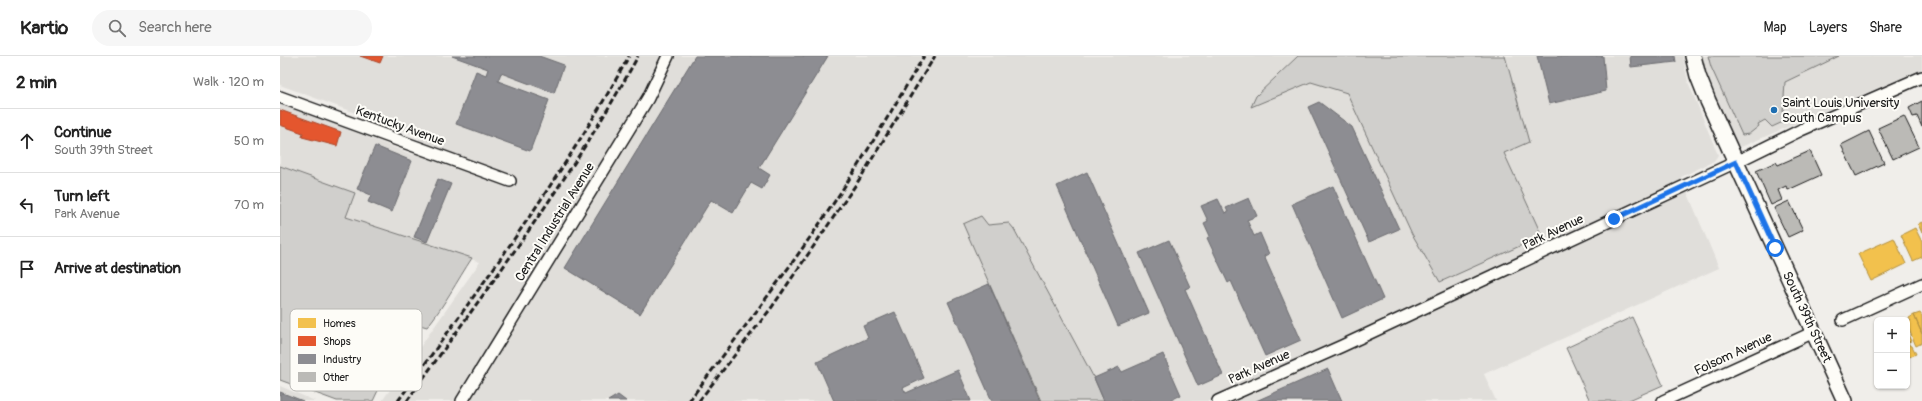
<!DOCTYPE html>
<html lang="en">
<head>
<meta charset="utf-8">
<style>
	body { margin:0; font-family:Pangolin,sans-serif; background:#f6f6f6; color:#222 }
	.controls { position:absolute; right:12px; bottom:12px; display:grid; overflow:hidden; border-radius:6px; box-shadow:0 1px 3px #0004 }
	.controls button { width:36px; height:36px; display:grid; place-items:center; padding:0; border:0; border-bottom:1px solid #e0e0e0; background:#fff; color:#222; font:20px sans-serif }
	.stop { position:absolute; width:12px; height:12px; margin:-9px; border:3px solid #1a73e8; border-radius:50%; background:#fff }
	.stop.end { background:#1a73e8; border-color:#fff; box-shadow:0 1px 4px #0008 }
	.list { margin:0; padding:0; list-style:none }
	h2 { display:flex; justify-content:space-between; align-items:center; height:52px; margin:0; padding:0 16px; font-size:17px }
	h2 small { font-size:13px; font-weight:400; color:#767676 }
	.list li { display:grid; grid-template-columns:26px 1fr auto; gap:12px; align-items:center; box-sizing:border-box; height:64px; padding:0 16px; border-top:1px solid #e0e0e0 }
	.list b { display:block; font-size:15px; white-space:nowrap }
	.list p { margin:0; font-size:13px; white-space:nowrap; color:#767676 }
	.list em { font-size:13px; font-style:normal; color:#767676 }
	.icon { flex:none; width:22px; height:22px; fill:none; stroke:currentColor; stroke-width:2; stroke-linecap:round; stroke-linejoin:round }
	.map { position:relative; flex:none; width:1642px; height:345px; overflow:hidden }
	header { display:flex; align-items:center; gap:24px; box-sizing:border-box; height:56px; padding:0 20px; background:#fff; border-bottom:1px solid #e0e0e0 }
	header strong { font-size:19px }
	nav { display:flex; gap:22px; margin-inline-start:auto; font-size:14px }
	.search { width:280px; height:36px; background:#f6f6f6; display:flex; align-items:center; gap:10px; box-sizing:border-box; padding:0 14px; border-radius:22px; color:#767676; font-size:15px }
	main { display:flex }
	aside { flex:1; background:#fff }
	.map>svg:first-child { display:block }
</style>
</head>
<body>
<header>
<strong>Kartio</strong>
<div class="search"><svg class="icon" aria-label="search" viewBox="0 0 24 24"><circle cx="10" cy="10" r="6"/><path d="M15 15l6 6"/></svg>Search here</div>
<nav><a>Map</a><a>Layers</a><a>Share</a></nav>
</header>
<main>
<aside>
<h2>2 min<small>Walk · 120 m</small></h2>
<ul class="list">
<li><svg class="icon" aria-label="ahead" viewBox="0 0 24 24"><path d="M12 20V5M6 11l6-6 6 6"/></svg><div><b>Continue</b><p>South 39th Street</p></div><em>50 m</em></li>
<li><svg class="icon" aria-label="left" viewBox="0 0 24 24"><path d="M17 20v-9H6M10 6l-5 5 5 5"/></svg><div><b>Turn left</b><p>Park Avenue</p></div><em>70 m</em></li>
<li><svg class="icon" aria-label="arrive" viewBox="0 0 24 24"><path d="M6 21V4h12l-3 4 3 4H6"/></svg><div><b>Arrive at destination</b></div></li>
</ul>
</aside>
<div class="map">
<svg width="1642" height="345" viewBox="0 0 1642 345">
	<rect width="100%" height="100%" fill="#f0eeea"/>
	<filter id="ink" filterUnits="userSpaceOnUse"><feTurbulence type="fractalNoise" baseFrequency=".025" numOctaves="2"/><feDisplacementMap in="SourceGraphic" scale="8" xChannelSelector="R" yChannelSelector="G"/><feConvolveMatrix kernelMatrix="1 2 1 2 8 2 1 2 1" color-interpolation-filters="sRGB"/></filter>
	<g filter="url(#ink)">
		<path fill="#e0deda" d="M0,0h1403l5,26 30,73 -4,6 -33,16 38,91 -235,106 12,27h-1114l98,-139 -135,-45 10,-24 -75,-27v-64l133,53 7,-18 -140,-52z
			M1422,0h220v13l-181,78 -5,-3 -31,-68z
			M0,330l35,15h-35z"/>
		<path fill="#d0cfcc" stroke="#767674" d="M1018,0h207l24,86 -25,11 38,83 -102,46 -28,-48 -65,-141 -36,-11 -60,25 5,-11z
			M1428,0h131l-54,26 -2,30 3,7 -1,2 -13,6 -7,-7 -7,4 1,2 -10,8 -7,1 -31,-68z
			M0,110l75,27 -9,24 126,41c-15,23 -28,48 -45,69l-21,-6 -15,42 -18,38h-36l-57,-21z
			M701,160l7,9 21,-2 5,6 80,149 10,23h-63l-78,-177z
			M1352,261l31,68 -36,16h-37l-24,-53z"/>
		<path fill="#f2c14e" stroke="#b2903f" d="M1642,166v11l-4,-9z
			M1635,172l7,14v15l-9,4 -12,-26z
			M1614,182l12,26 -35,17 -13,-27z
			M1640,257l2,3v18l-8,-19z
			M1634,259l8,19v9l-6,3 -9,-21v-2l4,-2 -2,-3z
			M1627,277l4,8 -3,1 1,3 3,1 4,8 -9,4z"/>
		<path fill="#e4572e" stroke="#a84529" d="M80,0h23l-3,7z
			M0,54l61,22 -4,14 -35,-9 1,-4 -23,-8z"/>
		<path fill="#8d8d92" stroke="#6b6b6f" d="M172,0h87l25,9 -10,28 -53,-20 -3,8 51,19 -19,51 -74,-27 20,-53 10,4 2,-6z
			M415,0h133l-69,112 11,7 -8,14 -11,-6 -18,30 -22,-13 -71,114 -75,-46z
			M1257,0h66l3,35 -57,13z
			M1350,0h45l1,6 -45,5z
			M1039,46l33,25 47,102 -30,13 -61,-135z
			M95,90l37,15 -20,51 -24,-10 3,-7 -14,-6z
			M807,116l62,141 -31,13 -61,-140z
			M158,123l13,5 -24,58 -13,-5z
			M1053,130l50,113 -41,19 -50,-114z
			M969,142l8,18 -10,4 7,16 6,-3 9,21 -5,2 37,84 -36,16 -34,-75 -3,2 -21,-45 3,-2 -6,-13 4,-2 -7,-15 17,-7 7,14 3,-1 -2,-4z
			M889,184l21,47 -5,2 38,86 -25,11 -59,-133z
			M709,228l51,117h-48l-44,-99z
			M615,256l29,66 -21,10 3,5 52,-23 13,31h-137l-17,-39 51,-24 -5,-12z
			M883,298l18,41 -12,6h-65l-10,-23 25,-11 3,5z
			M1048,313l14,32h-86z
			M0,336l23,9h-23z
			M338,339l8,6h-18z"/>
		<path fill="#bbbab6" stroke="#1c1c1c" d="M1642,45v26l-5,-11 -4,1 -4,-9z
			M1624,60l15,31 -26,12 -15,-31z
			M1589,75l15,32 -28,13 -15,-31z
			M1530,95l11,24 -33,15 -2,-4 -8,4 4,10 -11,5 -15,-34 20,-9 2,3z
			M1509,145l14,29 -15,7 -14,-29z"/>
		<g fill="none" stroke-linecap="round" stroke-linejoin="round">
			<defs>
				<path id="street" d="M0,41l230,84
					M1563,264l79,-36
					M182,345l186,-303 20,-42
					M938,345l124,-55 394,-184 65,-32 121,-53
					M1383,345l151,-69"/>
				<path id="secondary" d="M1413,0l5,20 10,25 137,300"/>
			</defs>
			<use href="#street" stroke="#1c1c1c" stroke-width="14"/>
			<use href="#secondary" stroke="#1c1c1c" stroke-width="18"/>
			<use href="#street" stroke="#fdfcf7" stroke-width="11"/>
			<use href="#secondary" stroke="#fdfcf7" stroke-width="15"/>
			<path stroke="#1c1c1c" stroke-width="3" stroke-dasharray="6 3" stroke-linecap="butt" d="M118,345c81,-112 164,-223 231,-345
				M127,345c80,-113 165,-223 231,-345
				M409,345c41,-55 83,-109 122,-165 41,-58 77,-119 113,-180
				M419,345l73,-94 89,-130 74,-121"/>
		</g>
	</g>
	<g fill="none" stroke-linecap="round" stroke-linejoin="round" filter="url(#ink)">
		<path stroke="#1a73e8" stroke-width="5" d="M1334,163l122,-57 39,86"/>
	</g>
	<circle fill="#1f6fb2" stroke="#fdfcf7" stroke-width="1.5" cx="1494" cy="54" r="4"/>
	<g text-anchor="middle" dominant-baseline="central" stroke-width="4" stroke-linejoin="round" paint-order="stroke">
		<g font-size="13" fill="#1c1c1c" stroke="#fdfcf7" text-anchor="start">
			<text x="1502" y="47">Saint Louis University<tspan x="1502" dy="15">South Campus</tspan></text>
		</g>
		<g font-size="13" fill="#1c1c1c" stroke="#fdfcf7">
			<text transform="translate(120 70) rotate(20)">Kentucky Avenue</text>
			<text transform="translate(275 166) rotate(-58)">Central Industrial Avenue</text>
			<text transform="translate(1273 176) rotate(-25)">Park Avenue</text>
			<text transform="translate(1527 261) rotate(65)">South 39th Street</text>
			<text transform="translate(1453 298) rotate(-25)">Folsom Avenue</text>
			<text transform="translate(979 311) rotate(-24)">Park Avenue</text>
		</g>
	</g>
	<rect x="10" y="253" width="132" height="82" rx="6" fill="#fdfcf7" stroke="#bab9b5" stroke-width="1"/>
	<rect x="18" y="262" width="18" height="10" fill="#f2c14e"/>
	<rect x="18" y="280" width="18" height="10" fill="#e4572e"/>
	<rect x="18" y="298" width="18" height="10" fill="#8d8d92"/>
	<rect x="18" y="316" width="18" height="10" fill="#bbbab6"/>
	<g font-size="11" fill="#1c1c1c">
		<text x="43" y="271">Homes</text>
		<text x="43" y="289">Shops</text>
		<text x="43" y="307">Industry</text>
		<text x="43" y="325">Other</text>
	</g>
</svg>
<div class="controls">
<button>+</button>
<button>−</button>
</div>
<div class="stop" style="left:1495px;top:192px"></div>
<div class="stop end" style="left:1334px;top:163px"></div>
</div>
</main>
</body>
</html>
